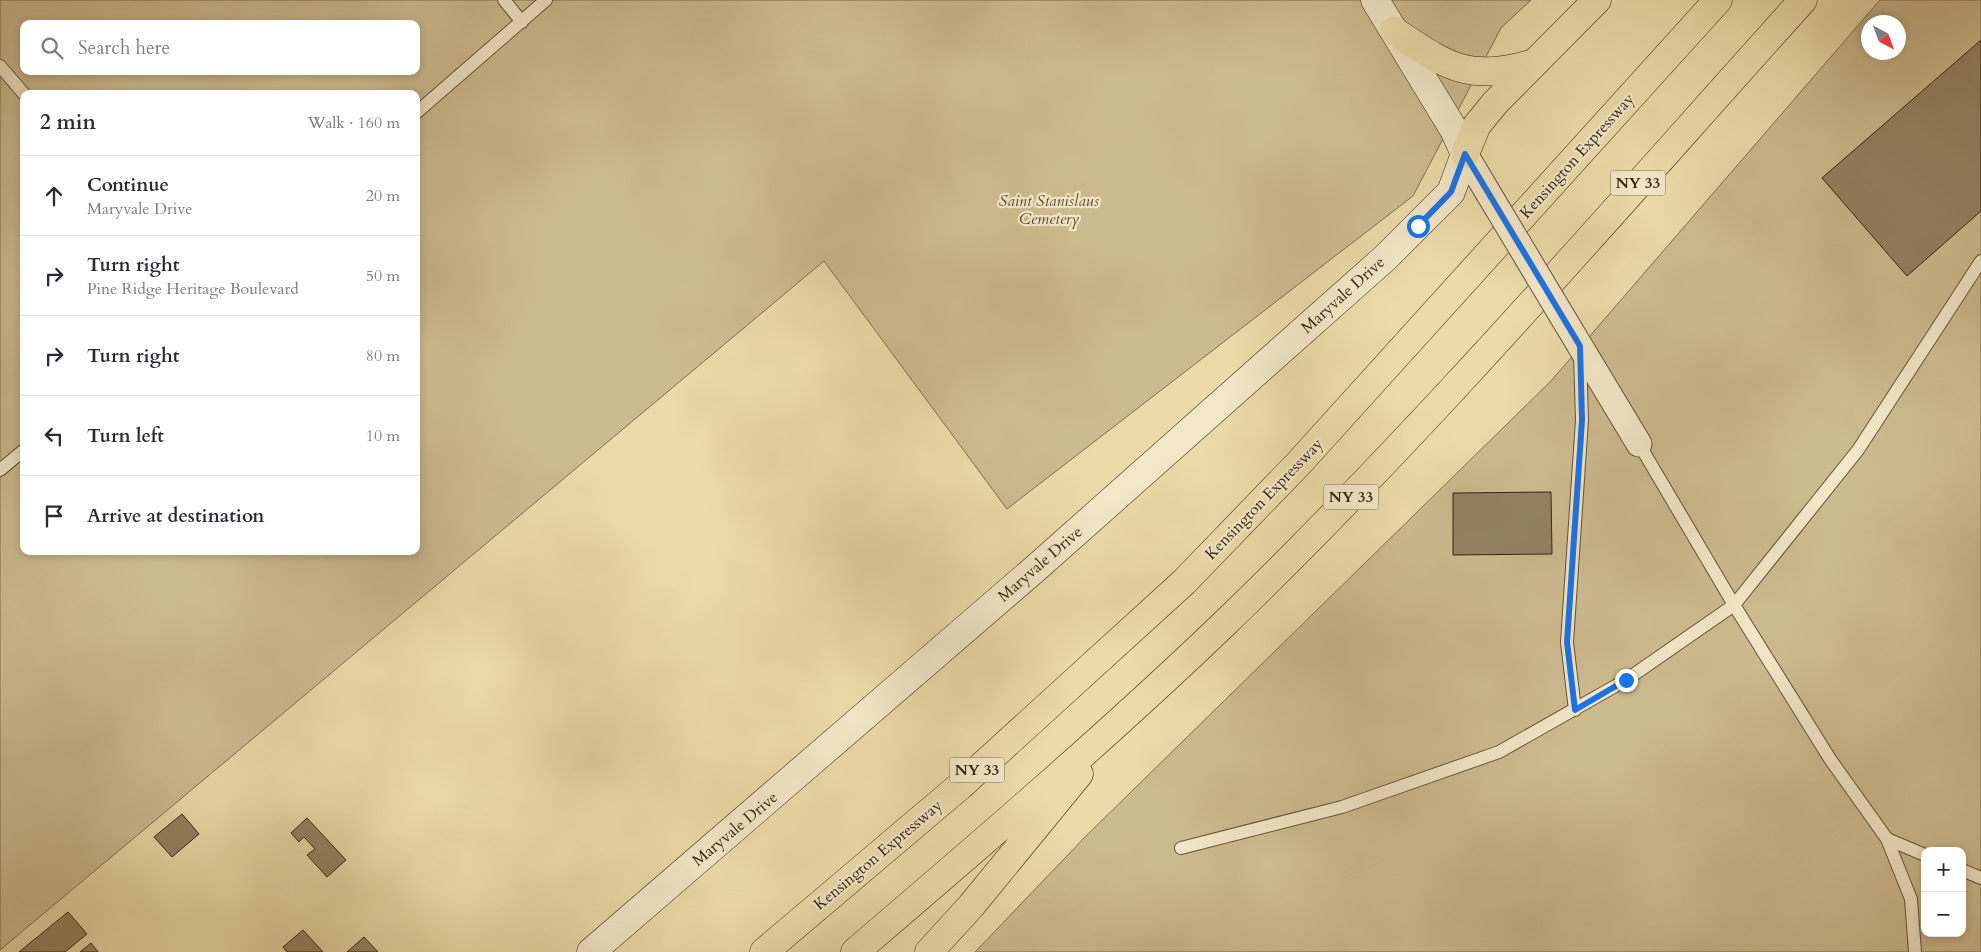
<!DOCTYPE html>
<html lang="en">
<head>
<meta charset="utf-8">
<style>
	body { margin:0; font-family:Cardo,serif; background:#f2f2f3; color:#2b2b33 }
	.controls { position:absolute; right:15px; bottom:15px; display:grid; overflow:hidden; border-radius:10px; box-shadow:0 2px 8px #0003 }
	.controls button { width:45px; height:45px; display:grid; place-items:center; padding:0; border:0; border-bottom:1px solid #e1e1e2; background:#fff; color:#2b2b33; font:25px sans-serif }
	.compass { position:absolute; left:1861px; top:15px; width:45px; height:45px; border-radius:50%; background:#fff; box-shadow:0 2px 8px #0003; rotate:139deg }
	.stop { position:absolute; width:15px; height:15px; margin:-11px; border:4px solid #1a73e8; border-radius:50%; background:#fff }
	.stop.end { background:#1a73e8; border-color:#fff; box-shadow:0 1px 5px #0008 }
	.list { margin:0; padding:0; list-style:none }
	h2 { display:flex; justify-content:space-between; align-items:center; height:65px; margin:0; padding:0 20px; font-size:21px }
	h2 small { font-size:16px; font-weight:400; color:#7c7c81 }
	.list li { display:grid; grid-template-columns:32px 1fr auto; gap:15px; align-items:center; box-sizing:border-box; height:80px; padding:0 20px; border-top:1px solid #e1e1e2 }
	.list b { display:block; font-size:19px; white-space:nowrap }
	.list p { margin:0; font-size:16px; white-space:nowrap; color:#7c7c81 }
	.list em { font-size:16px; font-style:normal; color:#7c7c81 }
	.icon { flex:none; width:28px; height:28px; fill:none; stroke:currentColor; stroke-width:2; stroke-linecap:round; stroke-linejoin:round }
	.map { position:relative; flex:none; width:1981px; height:952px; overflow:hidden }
	.search { position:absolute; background:#fff; box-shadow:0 2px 8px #0003; left:20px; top:20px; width:400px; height:55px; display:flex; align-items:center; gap:12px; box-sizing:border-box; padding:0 18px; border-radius:10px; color:#7c7c81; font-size:19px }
	.panel { position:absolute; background:#fff; box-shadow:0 2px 8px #0003; left:20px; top:90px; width:400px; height:465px; border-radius:10px }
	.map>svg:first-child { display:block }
</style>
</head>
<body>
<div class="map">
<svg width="1981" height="952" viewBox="0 0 1981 952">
	<rect width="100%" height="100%" fill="#ecdaa9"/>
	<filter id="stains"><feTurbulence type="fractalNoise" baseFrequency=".004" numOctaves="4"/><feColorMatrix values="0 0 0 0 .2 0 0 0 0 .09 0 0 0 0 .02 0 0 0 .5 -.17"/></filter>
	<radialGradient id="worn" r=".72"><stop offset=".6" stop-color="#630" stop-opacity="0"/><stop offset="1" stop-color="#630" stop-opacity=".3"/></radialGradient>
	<path fill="#cdbb90" stroke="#816f52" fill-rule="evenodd" d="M0,0h1531l-30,28 -88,168 -406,313 -183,-248 -824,689zM24,24h392v47h-392zM24,94h392v457h-392z
		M1880,0h101v952h-1006l112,-117 464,-454zM1868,22h30v30h-30zM1925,851h37v82h-37z"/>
	<path fill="#948261" stroke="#352313" d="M1981,40v171l-74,65 -85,-98z
		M1551,492l1,62 -99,1v-62z
		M182,814l17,20 -27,23 -18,-20z
		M307,818l39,42 -19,17 -20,-22 8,-6 -11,-12 -5,5 -8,-9z
		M68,912l19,22 -22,18h-46z
		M303,930l20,22h-36l-4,-5z
		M364,937l14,15h-31z
		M91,943l7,9h-18z"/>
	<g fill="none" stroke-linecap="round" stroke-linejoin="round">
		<defs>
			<path id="lane" d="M504,0l18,22
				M0,66l24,28
				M416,113l130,-113
				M1639,444l95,161 96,154 57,80 24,60 4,53
				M0,470l24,-20
				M1575,710l-8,-68 15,-222 -2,-66
				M1887,839l38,16
				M1181,848l161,-41 157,-55 127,-72 108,-75 124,-155 123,-189
				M1962,870l19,8"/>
			<path id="street" d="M1465,154l22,37
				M1580,346l59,98"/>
			<path id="secondary" d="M591,952l445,-384 349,-310 66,-66 14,-38 -11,-24 -79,-130"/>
			<path id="highway" d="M1394,31c53,35 74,52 140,32
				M1465,154l12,-29 18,-22 102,-103
				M764,952l196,-166 224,-204 115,-119 419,-463
				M855,952c125,-107 250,-214 369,-328 204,-197 389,-413 579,-624
				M929,952l42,-46 108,-132"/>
		</defs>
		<use href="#lane" stroke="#635138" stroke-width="14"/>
		<use href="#street" stroke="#635138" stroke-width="27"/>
		<use href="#secondary" stroke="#352313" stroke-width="29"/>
		<use href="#highway" stroke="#352313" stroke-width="29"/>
		<use href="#lane" stroke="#f3e7c7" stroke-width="12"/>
		<use href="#street" stroke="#f3e7c7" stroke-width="25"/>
		<use href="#secondary" stroke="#f3e7c7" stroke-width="28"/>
		<use href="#highway" stroke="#ecdaa9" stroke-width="28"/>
		<defs>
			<path id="street-bridge" d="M1487,191l93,155"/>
		</defs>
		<use href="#street-bridge" stroke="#635138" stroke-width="27" stroke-linecap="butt"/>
		<use href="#street-bridge" stroke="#f3e7c7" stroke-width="25"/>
	</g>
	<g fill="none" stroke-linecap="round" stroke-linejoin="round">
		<path stroke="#1a73e8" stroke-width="6" d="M1418,226l33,-34 14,-38 115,192 2,74 -15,222 8,68 51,-30"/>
	</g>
	<g text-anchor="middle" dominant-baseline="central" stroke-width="4.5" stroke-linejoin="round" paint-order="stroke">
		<g fill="#f3e7c7" stroke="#6e5e49" stroke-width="1">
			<rect x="1610.5" y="170.5" width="55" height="25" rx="4"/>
			<rect x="1323.5" y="484.5" width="55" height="25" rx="4"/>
			<rect x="949.5" y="757.5" width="55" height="25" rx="4"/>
		</g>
		<g font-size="15" font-weight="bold" fill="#352313">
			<text x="1638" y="183">NY 33</text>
			<text x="1351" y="497">NY 33</text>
			<text x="977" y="770">NY 33</text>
		</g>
		<g font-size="16" fill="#352313" stroke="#f3e7c7">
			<text transform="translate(1577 156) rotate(-48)">Kensington Expressway</text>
			<text transform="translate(1343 295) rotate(-42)">Maryvale Drive</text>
			<text transform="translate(1264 499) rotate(-46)">Kensington Expressway</text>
			<text transform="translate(1040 564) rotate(-41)">Maryvale Drive</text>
			<text transform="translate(735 829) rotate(-40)">Maryvale Drive</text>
			<text transform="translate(878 855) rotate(-40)">Kensington Expressway</text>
		</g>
		<g font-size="16" font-style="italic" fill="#5b4932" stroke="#f3e7c7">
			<text x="1049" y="201">Saint Stanislaus<tspan x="1049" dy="18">Cemetery</tspan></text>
		</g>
	</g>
	<rect width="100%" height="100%" filter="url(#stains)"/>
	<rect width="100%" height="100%" fill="url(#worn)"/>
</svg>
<div class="controls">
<button>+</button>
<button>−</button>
</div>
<svg class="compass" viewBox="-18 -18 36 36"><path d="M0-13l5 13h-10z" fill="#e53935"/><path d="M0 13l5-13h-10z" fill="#7c7c81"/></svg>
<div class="stop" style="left:1418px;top:226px"></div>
<div class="stop end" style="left:1626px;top:680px"></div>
<div class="search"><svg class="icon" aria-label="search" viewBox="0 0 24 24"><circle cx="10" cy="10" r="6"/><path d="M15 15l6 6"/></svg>Search here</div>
<section class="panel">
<h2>2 min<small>Walk · 160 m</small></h2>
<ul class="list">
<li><svg class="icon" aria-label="ahead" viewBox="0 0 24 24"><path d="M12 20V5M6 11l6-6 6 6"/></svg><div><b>Continue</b><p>Maryvale Drive</p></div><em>20 m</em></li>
<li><svg class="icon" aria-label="right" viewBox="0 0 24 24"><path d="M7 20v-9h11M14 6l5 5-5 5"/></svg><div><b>Turn right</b><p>Pine Ridge Heritage Boulevard</p></div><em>50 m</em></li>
<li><svg class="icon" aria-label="right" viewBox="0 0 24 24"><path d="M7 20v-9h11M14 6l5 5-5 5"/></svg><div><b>Turn right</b></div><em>80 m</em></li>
<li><svg class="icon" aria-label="left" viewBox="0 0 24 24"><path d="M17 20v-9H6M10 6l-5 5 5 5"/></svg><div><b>Turn left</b></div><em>10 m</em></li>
<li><svg class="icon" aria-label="arrive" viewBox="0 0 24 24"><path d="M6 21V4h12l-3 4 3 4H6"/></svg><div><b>Arrive at destination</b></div></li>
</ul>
</section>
</div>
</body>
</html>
